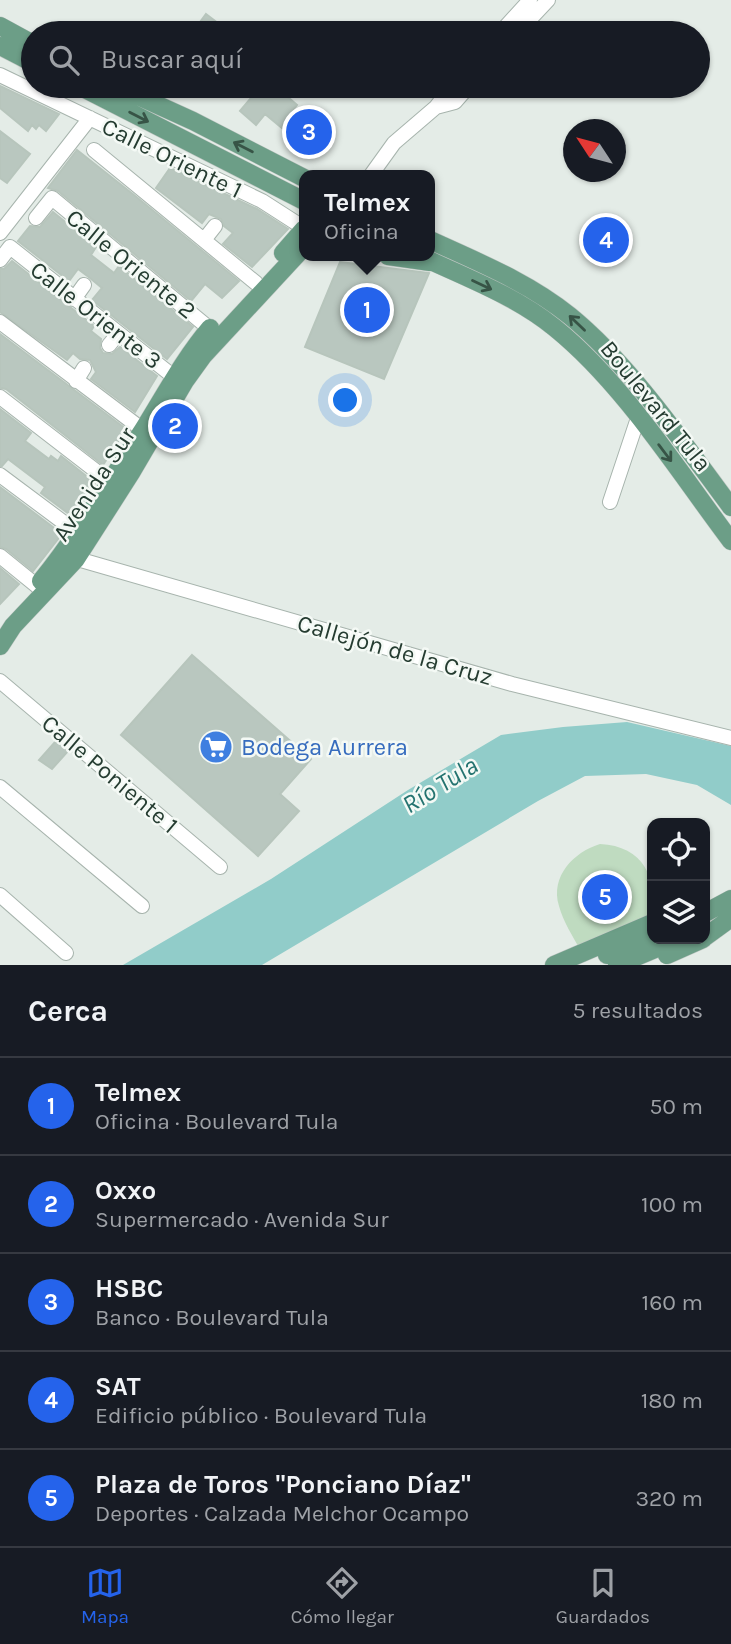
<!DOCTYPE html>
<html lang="es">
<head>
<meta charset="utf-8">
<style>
	body { margin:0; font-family:Karla,sans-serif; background:#20242c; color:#f1f3f6 }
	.controls { position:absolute; right:21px; bottom:21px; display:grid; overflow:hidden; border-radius:14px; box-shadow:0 2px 5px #0004 }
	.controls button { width:63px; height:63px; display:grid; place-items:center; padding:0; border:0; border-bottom:2px solid #363941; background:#171b24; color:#f1f3f6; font:35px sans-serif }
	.compass { position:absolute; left:563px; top:119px; width:63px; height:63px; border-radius:50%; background:#171b24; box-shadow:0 2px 5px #0004; rotate:306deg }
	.you { position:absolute; left:346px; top:401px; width:24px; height:24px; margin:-18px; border:5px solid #fff; border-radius:50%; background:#1a73e8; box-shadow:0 0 0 10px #1a73e833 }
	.badge { display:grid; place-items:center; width:46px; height:46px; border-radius:50%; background:#2563eb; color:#fff; font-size:23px; font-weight:700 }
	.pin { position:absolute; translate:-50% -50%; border:4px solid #fff; box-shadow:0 2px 7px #0006 }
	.popup { position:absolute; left:299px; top:170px; width:136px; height:91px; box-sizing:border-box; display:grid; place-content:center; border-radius:14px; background:#171b24; filter:drop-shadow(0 2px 5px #0005); font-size:23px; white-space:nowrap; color:#9ea1a6 }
	.popup b { font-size:26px; color:#f1f3f6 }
	.popup::after { content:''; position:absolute; left:50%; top:100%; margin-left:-14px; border:14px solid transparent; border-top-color:#171b24 }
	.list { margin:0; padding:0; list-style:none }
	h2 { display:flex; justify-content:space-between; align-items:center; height:91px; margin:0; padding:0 28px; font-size:30px }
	h2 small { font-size:23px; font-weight:400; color:#9ea1a6 }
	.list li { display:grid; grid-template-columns:46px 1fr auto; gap:21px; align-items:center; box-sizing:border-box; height:98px; padding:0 28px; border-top:2px solid #363941 }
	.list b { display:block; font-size:26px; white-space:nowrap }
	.list p { margin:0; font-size:23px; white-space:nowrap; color:#9ea1a6 }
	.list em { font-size:23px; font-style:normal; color:#9ea1a6 }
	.icon { flex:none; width:38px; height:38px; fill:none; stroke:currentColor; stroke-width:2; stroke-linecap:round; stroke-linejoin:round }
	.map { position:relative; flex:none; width:731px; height:965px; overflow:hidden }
	.search { position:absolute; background:#171b24; box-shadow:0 2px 5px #0004; left:21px; right:21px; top:21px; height:77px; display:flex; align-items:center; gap:18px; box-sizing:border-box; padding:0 24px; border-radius:38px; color:#9ea1a6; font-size:26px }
	.sheet { height:581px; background:#171b24 }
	nav { display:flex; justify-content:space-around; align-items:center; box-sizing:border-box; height:98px; border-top:2px solid #363941; background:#171b24; font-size:19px; color:#9ea1a6 }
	nav a { display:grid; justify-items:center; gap:4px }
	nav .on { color:#2563eb }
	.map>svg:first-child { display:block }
</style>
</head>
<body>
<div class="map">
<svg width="731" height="965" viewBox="0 0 731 965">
	<rect width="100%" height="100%" fill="#e4ece7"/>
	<path fill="#bfdbc0" d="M600,844c43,2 60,34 48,73l-67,34c-8,-14 -18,-30 -22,-45 -9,-30 15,-54 41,-62z"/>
	<path fill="#91ccc9" d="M627,722l104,24v59l-34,-20 -51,-11 -61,2 -47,25 -276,164h-139l148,-86 137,-89 93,-55 62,-8z"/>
	<path fill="#b9c7bf" stroke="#b7c5bc" stroke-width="2" d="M206,14l17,13 -4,6h-27z
		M0,86l59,28 -13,17 -7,-6 -3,4 -4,-4 -4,6 -28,-23z
		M261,86h14l22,19 -3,4 3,2 -15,17 -17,-14 -9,11 -16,-14z
		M0,131l30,23 -23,29 -7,-5z
		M77,150l57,45 105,86 -17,17 -17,-14 -14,17 -133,-110 -10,-3z
		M170,168l87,41 31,20 -36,38 -29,-23 10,-11 -9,-7 -3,-7 -12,-5 -7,9 -46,-35z
		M53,212l43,35 -5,8 23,18 5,-7 74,61 -26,32 -75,-59 10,-12 -12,-10 -12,-9 -9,12 -51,-40 12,-15 10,1z
		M12,261l82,65 -3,5 10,8 -1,9 3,5 9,1 8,-7 37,29 -22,36 -44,-33 5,-7 -6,-12 -10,-1 -7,-6 -6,7 -67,-48v-43h4z
		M340,262l89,11 -45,106 -79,-32z
		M0,334l126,95 -23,36 -97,-76 -6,-1z
		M0,409l31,24 -6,8 24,18 2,-3 7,5 3,-5 34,27 -22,34 -32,-24 4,-6 -37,-28 -6,7h-2z
		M0,487l62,47 -29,37 -27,-22 -6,-2z
		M0,568l19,16 -19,20z
		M192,655l119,104 -31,35 19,17 -41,45 -137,-121z
		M56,741l12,10 -16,18 -13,-9z"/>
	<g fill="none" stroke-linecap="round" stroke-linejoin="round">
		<defs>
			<path id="minor" d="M500,33l30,-33
				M517,33l31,-33
				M0,75l262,126 42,27
				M436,107l19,-5 14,-16
				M94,150l162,133
				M371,175l23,-32 42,-36 16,-21
				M36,218l16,-20 158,131
				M0,233l90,-115
				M204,240l11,-14
				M0,260l10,-13 164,130
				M74,299l10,-14
				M0,322l143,108
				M109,345l9,-11
				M76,381l8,-13
				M0,397l118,91
				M0,475l83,62
				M610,502l28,-84
				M0,556l37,30
				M67,556l445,128 219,54
				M0,681l220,186
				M0,787l142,119
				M0,895l66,58"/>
			<path id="major" d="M0,26l33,18
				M51,31v2
				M0,46l33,17
				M79,86l225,115
				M116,86l77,35 111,57
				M430,240c48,22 98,42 140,76 60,49 114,128 161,191
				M283,253l21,-24
				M388,256l42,6
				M420,256c45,21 96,40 135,72 69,56 123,143 176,213
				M41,581c38,-47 69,-100 102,-151 22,-35 40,-70 67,-102
				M0,646l13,-20 63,-67 55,-86 54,-92 18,-25 101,-109
				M705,913l26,-14
				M705,937l26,-19
				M607,955l45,-19
				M667,955l36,-16
				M554,965l98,-42
				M617,965l62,-26"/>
		</defs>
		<use href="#minor" stroke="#a7b4ad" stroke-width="16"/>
		<use href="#major" stroke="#c2c8c5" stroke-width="19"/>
		<use href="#minor" stroke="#fff" stroke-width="14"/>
		<use href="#major" stroke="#6c9e87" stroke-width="18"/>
	</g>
	<defs><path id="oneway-shaft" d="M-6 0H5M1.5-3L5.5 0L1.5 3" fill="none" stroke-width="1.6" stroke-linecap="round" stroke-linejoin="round" transform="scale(1.75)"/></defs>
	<g stroke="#375446">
		<use href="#oneway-shaft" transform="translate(139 117) rotate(27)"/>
		<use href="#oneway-shaft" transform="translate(243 147) rotate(-153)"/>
		<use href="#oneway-shaft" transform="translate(482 285) rotate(25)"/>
		<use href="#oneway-shaft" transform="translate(577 323) rotate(-136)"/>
		<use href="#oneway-shaft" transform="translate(665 453) rotate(53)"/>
	</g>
	<defs>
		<symbol id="supermarket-disc" viewBox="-11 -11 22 22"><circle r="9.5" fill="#3f7fe0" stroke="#f4f9f5"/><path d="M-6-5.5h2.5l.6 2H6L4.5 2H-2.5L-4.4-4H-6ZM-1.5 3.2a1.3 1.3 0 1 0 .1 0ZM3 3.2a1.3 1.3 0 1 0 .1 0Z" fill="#fff"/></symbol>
	</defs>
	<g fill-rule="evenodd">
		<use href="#supermarket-disc" x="197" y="728" width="38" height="38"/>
	</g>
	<g text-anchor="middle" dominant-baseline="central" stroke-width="5" stroke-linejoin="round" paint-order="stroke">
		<g font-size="24" fill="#253c31" stroke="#f4f9f5">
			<text transform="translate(172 158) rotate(26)">Calle Oriente 1</text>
			<text transform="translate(131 264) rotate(39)">Calle Oriente 2</text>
			<text transform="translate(96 315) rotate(38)">Calle Oriente 3</text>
			<text transform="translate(656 406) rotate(51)">Boulevard Tula</text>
			<text transform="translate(94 484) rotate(-57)">Avenida Sur</text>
			<text transform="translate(395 650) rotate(16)">Callejón de la Cruz</text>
			<text transform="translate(110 774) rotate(40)">Calle Poniente 1</text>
		</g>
		<g font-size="24" fill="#366cbe" stroke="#f4f9f5" text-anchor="start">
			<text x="241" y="747">Bodega Aurrera</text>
		</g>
		<g font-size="26" font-style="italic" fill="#247370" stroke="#f4f9f5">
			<text transform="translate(440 785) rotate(-32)">Río Tula</text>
		</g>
	</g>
</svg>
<div class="controls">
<button><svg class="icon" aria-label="locate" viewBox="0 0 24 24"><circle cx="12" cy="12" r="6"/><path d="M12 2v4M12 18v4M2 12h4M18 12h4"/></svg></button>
<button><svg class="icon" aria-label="layers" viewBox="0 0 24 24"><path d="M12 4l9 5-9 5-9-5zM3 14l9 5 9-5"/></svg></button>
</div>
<svg class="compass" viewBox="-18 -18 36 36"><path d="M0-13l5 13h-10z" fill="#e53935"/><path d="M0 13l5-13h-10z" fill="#9ea1a6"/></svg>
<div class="you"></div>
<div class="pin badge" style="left:367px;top:310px">1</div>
<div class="popup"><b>Telmex</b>Oficina</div>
<div class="pin badge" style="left:175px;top:426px">2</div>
<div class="pin badge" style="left:309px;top:132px">3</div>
<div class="pin badge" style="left:606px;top:240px">4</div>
<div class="pin badge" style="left:605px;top:897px">5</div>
<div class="search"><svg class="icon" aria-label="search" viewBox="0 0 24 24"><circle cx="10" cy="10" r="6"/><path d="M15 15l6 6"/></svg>Buscar aquí</div>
</div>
<section class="sheet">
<h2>Cerca<small>5 resultados</small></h2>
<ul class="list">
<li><span class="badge">1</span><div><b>Telmex</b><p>Oficina · Boulevard Tula</p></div><em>50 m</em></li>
<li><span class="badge">2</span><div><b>Oxxo</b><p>Supermercado · Avenida Sur</p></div><em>100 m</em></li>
<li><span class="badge">3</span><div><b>HSBC</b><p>Banco · Boulevard Tula</p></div><em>160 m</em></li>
<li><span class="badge">4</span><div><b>SAT</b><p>Edificio público · Boulevard Tula</p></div><em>180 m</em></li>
<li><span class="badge">5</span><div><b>Plaza de Toros &quot;Ponciano Díaz&quot;</b><p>Deportes · Calzada Melchor Ocampo</p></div><em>320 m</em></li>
</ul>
</section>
<nav>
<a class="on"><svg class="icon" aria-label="map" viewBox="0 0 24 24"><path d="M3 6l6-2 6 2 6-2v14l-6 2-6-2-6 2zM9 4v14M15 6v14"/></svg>Mapa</a>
<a><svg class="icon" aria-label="directions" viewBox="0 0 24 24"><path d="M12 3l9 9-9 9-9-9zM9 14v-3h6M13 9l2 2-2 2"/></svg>Cómo llegar</a>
<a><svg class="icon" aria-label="saved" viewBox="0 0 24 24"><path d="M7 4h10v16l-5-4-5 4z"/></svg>Guardados</a>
</nav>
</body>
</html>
